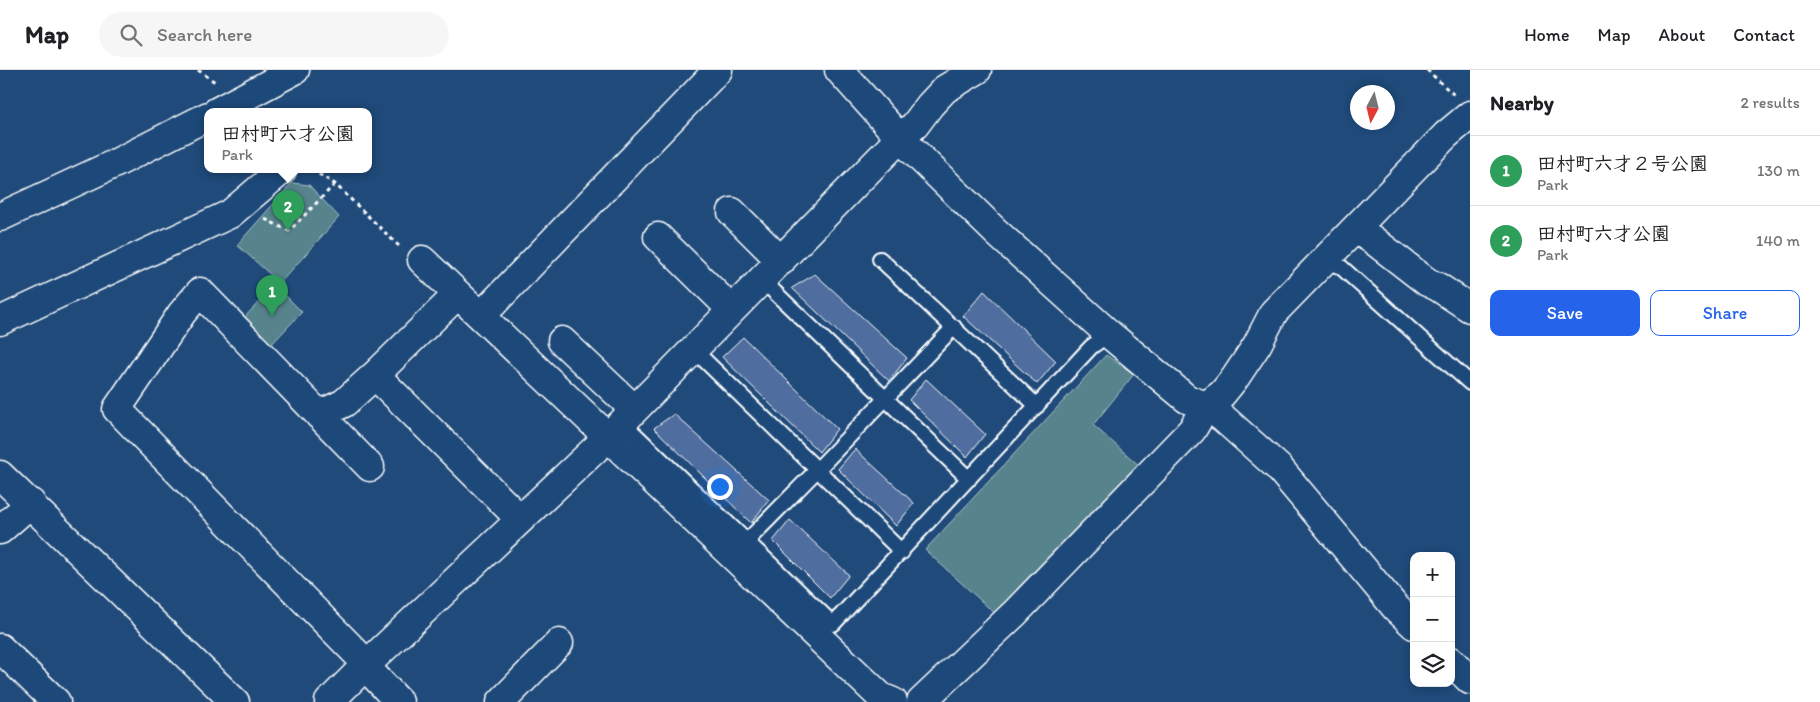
<!DOCTYPE html>
<html lang="en">
<head>
<meta charset="utf-8">
<style>
	body { margin:0; font-family:Itim,"Klee One",sans-serif; background:#f6f6f6; color:#202124 }
	.controls { position:absolute; right:15px; bottom:15px; display:grid; overflow:hidden; border-radius:10px; box-shadow:0 2px 8px #0003 }
	.controls button { width:45px; height:45px; display:grid; place-items:center; padding:0; border:0; border-bottom:1px solid #e0e0e0; background:#fff; color:#202124; font:25px sans-serif }
	.compass { position:absolute; left:1350px; top:15px; width:45px; height:45px; border-radius:50%; background:#fff; box-shadow:0 2px 8px #0003; rotate:187deg }
	.you { position:absolute; left:719px; top:416px; width:18px; height:18px; margin:-12px; border:4px solid #fff; border-radius:50%; background:#1a73e8; box-shadow:0 0 0 8px #1a73e833 }
	.badge { display:grid; place-items:center; width:32px; height:32px; border-radius:50%; background:#2563eb; color:#fff; font-size:16px; font-weight:700 }
	.pin { position:absolute; translate:-50% -41px; filter:drop-shadow(0 1px 2px #0008) }
	.pin::after { content:''; position:absolute; top:26px; width:18px; height:15px; background:inherit; clip-path:polygon(0 0,100% 0,50% 100%) }
	.popup { position:absolute; left:204px; top:38px; width:168px; height:65px; box-sizing:border-box; display:grid; place-content:center; border-radius:10px; background:#fff; filter:drop-shadow(0 1px 4px #0005); font-size:16px; white-space:nowrap; color:#757577 }
	.popup b { font-size:19px; color:#202124 }
	.popup::after { content:''; position:absolute; left:50%; top:100%; margin-left:-10px; border:10px solid transparent; border-top-color:#fff }
	.list { margin:0; padding:0; list-style:none }
	h2 { display:flex; justify-content:space-between; align-items:center; height:65px; margin:0; padding:0 20px; font-size:21px }
	h2 small { font-size:16px; font-weight:400; color:#757577 }
	.list li { display:grid; grid-template-columns:32px 1fr auto; gap:15px; align-items:center; box-sizing:border-box; height:70px; padding:0 20px; border-top:1px solid #e0e0e0 }
	.list b { display:block; font-size:19px; white-space:nowrap }
	.list p { margin:0; font-size:16px; white-space:nowrap; color:#757577 }
	.list em { font-size:16px; font-style:normal; color:#757577 }
	.actions { display:flex; gap:10px; padding:15px 20px }
	.actions a { flex:1; padding:11px 0; border:1px solid #2563eb; border-radius:10px; text-align:center; font-size:18px; color:#2563eb }
	.actions .main { background:#2563eb; color:#fff }
	.icon { flex:none; width:28px; height:28px; fill:none; stroke:currentColor; stroke-width:2; stroke-linecap:round; stroke-linejoin:round }
	.map { position:relative; flex:none; width:1470px; height:632px; overflow:hidden }
	header { display:flex; align-items:center; gap:30px; box-sizing:border-box; height:70px; padding:0 25px; background:#fff; border-bottom:1px solid #e0e0e0 }
	header strong { font-size:24px }
	nav { display:flex; gap:28px; margin-inline-start:auto; font-size:18px }
	.search { width:350px; height:45px; background:#f6f6f6; display:flex; align-items:center; gap:12px; box-sizing:border-box; padding:0 18px; border-radius:28px; color:#757577; font-size:19px }
	main { display:flex }
	aside { flex:1; background:#fff }
	.map>svg:first-child { display:block }
</style>
</head>
<body>
<header>
<strong>Map</strong>
<div class="search"><svg class="icon" aria-label="search" viewBox="0 0 24 24"><circle cx="10" cy="10" r="6"/><path d="M15 15l6 6"/></svg>Search here</div>
<nav><a>Home</a><a>Map</a><a>About</a><a>Contact</a></nav>
</header>
<main>
<div class="map">
<svg width="1470" height="632" viewBox="0 0 1470 632">
	<rect width="100%" height="100%" fill="#1f4a7a"/>
	<filter id="ink" filterUnits="userSpaceOnUse"><feTurbulence type="fractalNoise" baseFrequency=".02" numOctaves="2"/><feDisplacementMap in="SourceGraphic" scale="10" xChannelSelector="R" yChannelSelector="G"/><feConvolveMatrix kernelMatrix="1 2 1 2 8 2 1 2 1" color-interpolation-filters="sRGB"/></filter>
	<g filter="url(#ink)">
		<path fill="#57838c" stroke="#abc1c6" d="M292,113l17,2 30,32 -59,66 -43,-38z
			M275,215l27,27 -32,34 -29,-25z
			M1106,285l28,19 -41,51 48,42 -140,152 -76,-69z"/>
		<path fill="#506e9f" stroke="#fff" d="M815,204l92,84 -18,23 -97,-93z
			M984,221l72,70 -19,23 -74,-68z
			M743,267l94,92 -18,23 -97,-95z
			M926,309l59,55 -18,23 -58,-57z
			M674,344l95,86 -18,23 -97,-95z
			M855,379l59,54 -18,23 -58,-57z
			M790,450l59,55 -19,23 -57,-57z"/>
		<g fill="none" stroke-linecap="round" stroke-linejoin="round">
			<defs>
				<path id="service" d="M880,189l157,147
					M1324,190l17,7 129,116
					M761,209l208,200
					M693,279l209,203
					M622,352l211,202 258,-277 18,-13
					M747,471l70,-71 137,-143"/>
				<path id="minor" d="M839,0l61,68 96,94 113,102 78,65 19,7 17,12 56,50 117,140 18,17
					M732,142l49,49
					M1355,159l18,11 54,42 11,5 32,21
					M658,167l74,73
					M422,190l459,437 12,5
					M481,246l237,-246
					M0,251l230,-107 52,-44
					M562,271l72,68
					M375,305l82,-80
					M319,345l25,-12 31,-28 145,144
					M607,368l293,-300 15,-13 15,-20 15,-16 32,-19
					M0,405l235,227
					M0,460l31,-27
					M0,578l56,54
					M1451,591l19,19
					M367,594l-250,-255 65,-96 18,-21 170,175
					M365,596l34,36
					M501,632l58,-59
					M921,632l94,-89 177,-183 14,-24 16,-12 13,-16 22,-33 17,-33 172,-177 24,-20"/>
				<path id="tertiary" d="M216,42l79,-42
					M0,147l116,-54 92,-47
					M329,632l38,-38 240,-226"/>
			</defs>
			<use href="#service" stroke="#fff" stroke-width="18"/>
			<use href="#minor" stroke="#fff" stroke-width="31"/>
			<use href="#tertiary" stroke="#fff" stroke-width="31"/>
			<path stroke="#fff" stroke-width="3" stroke-dasharray="4 4" stroke-linecap="butt" d="M198,0l17,12
				M1427,0l27,25
				M312,100l23,14 66,64
				M265,149l24,12 46,-47"/>
			<use href="#service" stroke="#1f4a7a" stroke-width="14"/>
			<use href="#minor" stroke="#1f4a7a" stroke-width="28"/>
			<use href="#tertiary" stroke="#1f4a7a" stroke-width="28"/>
		</g>
	</g>
</svg>
<div class="controls">
<button>+</button>
<button>−</button>
<button><svg class="icon" aria-label="layers" viewBox="0 0 24 24"><path d="M12 4l9 5-9 5-9-5zM3 14l9 5 9-5"/></svg></button>
</div>
<svg class="compass" viewBox="-18 -18 36 36"><path d="M0-13l5 13h-10z" fill="#e53935"/><path d="M0 13l5-13h-10z" fill="#757577"/></svg>
<div class="you"></div>
<div class="pin badge" style="left:272px;top:246px;background:#2e9e5b">1</div>
<div class="pin badge" style="left:288px;top:161px;background:#2e9e5b">2</div>
<div class="popup"><b>田村町六才公園</b>Park</div>
</div>
<aside>
<h2>Nearby<small>2 results</small></h2>
<ul class="list">
<li><span class="badge" style="background:#2e9e5b">1</span><div><b>田村町六才２号公園</b><p>Park</p></div><em>130 m</em></li>
<li><span class="badge" style="background:#2e9e5b">2</span><div><b>田村町六才公園</b><p>Park</p></div><em>140 m</em></li>
</ul>
<div class="actions"><a class="main">Save</a><a>Share</a></div>
</aside>
</main>
</body>
</html>
